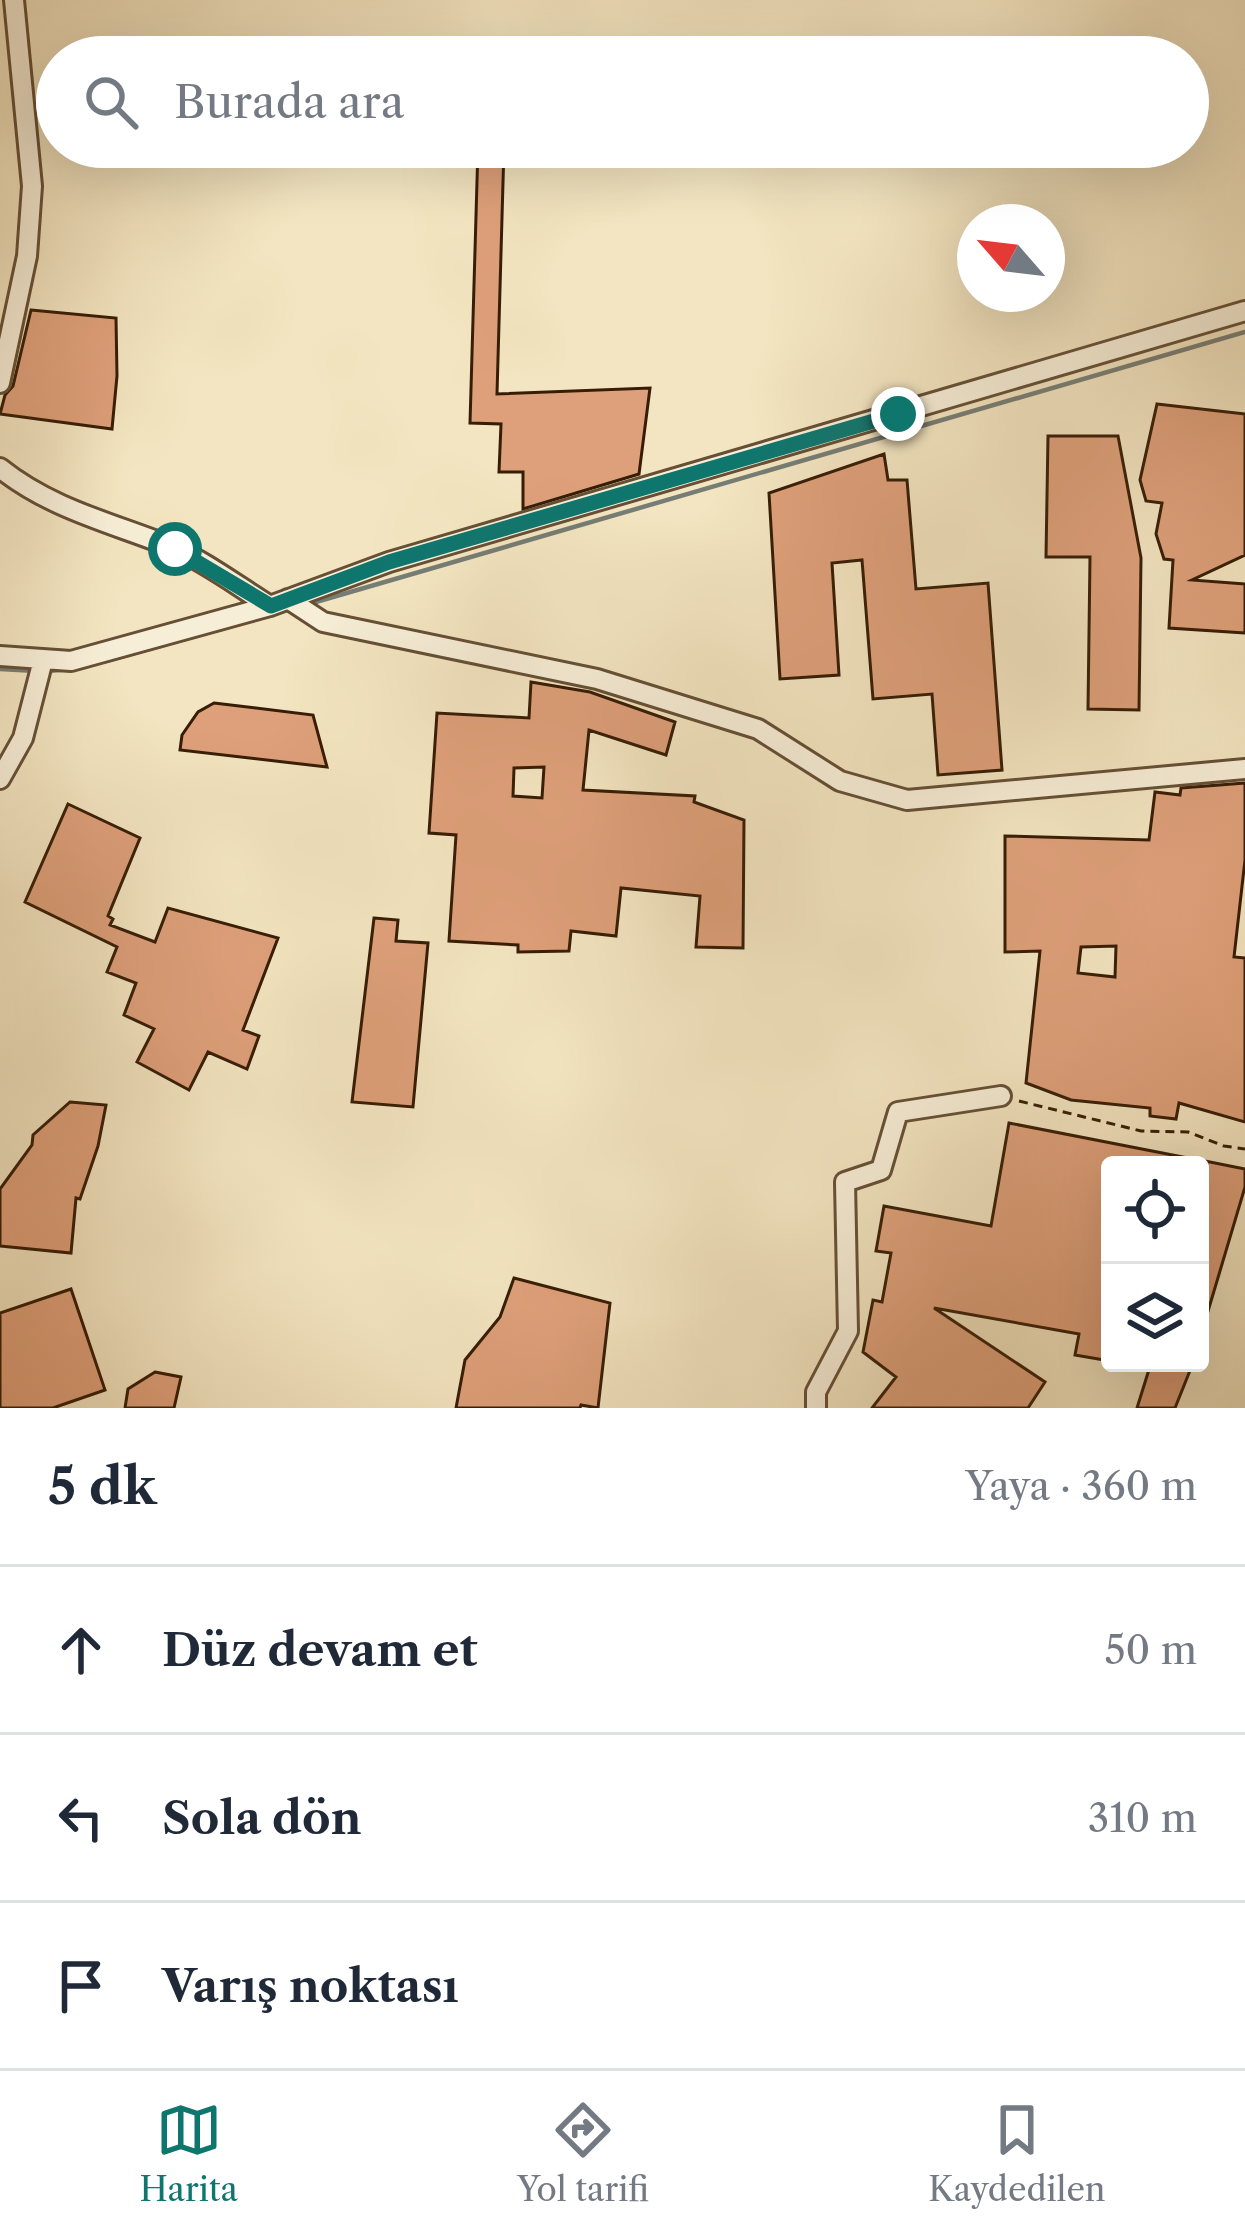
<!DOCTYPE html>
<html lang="tr">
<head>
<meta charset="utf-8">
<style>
	body { margin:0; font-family:"Libre Caslon Text",serif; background:#f2f2f3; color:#1f2937 }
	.controls { position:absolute; right:36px; bottom:36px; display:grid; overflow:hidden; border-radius:12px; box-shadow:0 12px 48px #0002 }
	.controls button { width:108px; height:108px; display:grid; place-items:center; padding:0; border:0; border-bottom:3px solid #e0e1e3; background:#fff; color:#1f2937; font:60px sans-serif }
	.compass { position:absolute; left:957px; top:204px; width:108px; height:108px; border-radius:50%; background:#fff; box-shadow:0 12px 48px #0002; rotate:298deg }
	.stop { position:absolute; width:36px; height:36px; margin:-27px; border:9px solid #0f766e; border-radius:50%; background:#fff }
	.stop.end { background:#0f766e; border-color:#fff; box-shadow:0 3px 12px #0008 }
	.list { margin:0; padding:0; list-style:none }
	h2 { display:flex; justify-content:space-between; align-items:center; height:156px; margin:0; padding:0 48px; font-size:51px }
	h2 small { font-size:39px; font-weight:400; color:#747a83 }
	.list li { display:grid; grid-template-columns:78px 1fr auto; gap:36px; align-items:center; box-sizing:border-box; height:168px; padding:0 48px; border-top:3px solid #e0e1e3 }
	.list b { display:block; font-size:45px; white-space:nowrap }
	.list em { font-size:39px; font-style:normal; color:#747a83 }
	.icon { flex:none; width:66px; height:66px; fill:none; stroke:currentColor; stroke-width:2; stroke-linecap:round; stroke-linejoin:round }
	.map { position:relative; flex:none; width:1245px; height:1408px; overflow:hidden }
	.search { position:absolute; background:#fff; box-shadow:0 12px 48px #0002; left:36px; right:36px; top:36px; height:132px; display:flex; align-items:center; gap:30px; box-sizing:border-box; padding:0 42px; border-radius:66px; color:#747a83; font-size:45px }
	.sheet { height:660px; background:#fff }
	nav { display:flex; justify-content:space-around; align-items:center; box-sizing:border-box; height:168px; border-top:3px solid #e0e1e3; background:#fff; font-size:33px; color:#747a83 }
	nav a { display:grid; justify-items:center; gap:6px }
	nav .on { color:#0f766e }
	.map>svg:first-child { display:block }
</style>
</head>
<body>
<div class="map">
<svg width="1245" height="1408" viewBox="0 0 1245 1408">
	<rect width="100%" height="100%" fill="#f3e5c1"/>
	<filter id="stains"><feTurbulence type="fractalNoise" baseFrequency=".00167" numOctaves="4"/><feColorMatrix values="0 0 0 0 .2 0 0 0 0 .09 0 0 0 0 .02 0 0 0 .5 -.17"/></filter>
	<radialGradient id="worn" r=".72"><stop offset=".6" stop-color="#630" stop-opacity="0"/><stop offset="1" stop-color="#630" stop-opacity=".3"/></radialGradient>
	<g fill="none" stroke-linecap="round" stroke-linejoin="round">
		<path stroke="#767d74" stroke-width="4.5" d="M309,604l936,-272
			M106,661l122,-34
			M0,669l36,2
			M48,671l24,-2"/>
	</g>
	<path fill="#dea07a" stroke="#371d06" stroke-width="3" fill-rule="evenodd" d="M478,147h26l-7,247 153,-6 -11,86 -116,35v-37h-24l2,-48 -31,-1z
		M31,310l85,8 1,58 -5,53 -112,-15 5,-19 8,-9z
		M1157,404l88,10v141l-53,25 53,4v49l-76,-5 4,-68 -9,-1 -8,-25 6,-31 -16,-2 -6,-21z
		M1048,436h70l23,122 -2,152 -51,-1 2,-152h-44z
		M884,454l4,26h19l9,109 72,-6 14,187 -64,5 -6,-81 -59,5 -11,-139 -30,3 7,112 -59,4 -11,-186z
		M531,682l59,10 85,30 -9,33 -77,-25 -6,60 112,6 -1,6 50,18 -1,128 -47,-1 4,-51 -79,-8 -5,48 -45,-5 -2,20 -51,1v-7l-69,-4 7,-106 -27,-2 8,-120 92,5zM544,767l-2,31 -29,-2 1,-28z
		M214,703l99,12 14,52 -147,-17 2,-15 16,-23z
		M1245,783v77l-11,97 11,1v164l-66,-19 -3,16 -26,-3v-8l-79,-8 -45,-17 14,-132 -35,1v-116l144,4 6,-48 25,3 1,-7zM1116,946l-1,31 -37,-4 3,-26z
		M68,804l72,34 -32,78 5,3 -3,6 45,17 13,-34 110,30 -35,92 16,6 -12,33 -39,-17 -19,38 -52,-28 17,-33 -30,-14 12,-32 -29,-11 10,-25 -92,-45z
		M374,918l24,2 -2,21 32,2 -15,164 -61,-5z
		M70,1102l36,3 -8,41 -18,53 -4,-1 -5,55 -71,-7v-57l32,-44 1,-10z
		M1009,1123l184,36v6h-83v196l-35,-6 4,-21 -145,-26 111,74 -17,26h-156l24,-31 -33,-25 10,-52 9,2 9,-49 -15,-2 8,-45 107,20z
		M1200,1160l45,9v18l-42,141h-3z
		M514,1278l96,25 -12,105 -17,-3 -1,3h-124l9,-48 35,-43z
		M71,1289l34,101 -52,18h-53v-95z
		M1151,1363h42l-18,45h-38z
		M155,1372l26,5 -7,31h-49l3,-19z"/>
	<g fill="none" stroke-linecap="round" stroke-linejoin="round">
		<defs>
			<path id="minor" d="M0,383l27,-127 5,-70 -18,-186
				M0,468c51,41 112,55 172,79 34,15 67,40 98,59
				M288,599l35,23 274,57 161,50 82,52 67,19 338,-31
				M0,656l71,5 199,-55 119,-44 856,-251
				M0,779l23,-41 20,-78
				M816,1408v-16l32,-61 -3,-149 36,-12 17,-58 103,-16"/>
		</defs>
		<use href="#minor" stroke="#664f35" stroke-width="24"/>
		<path stroke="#371d06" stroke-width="3" stroke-dasharray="9 6" stroke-linecap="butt" d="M1019,1101l122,30 47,1 36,14 21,3"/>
		<use href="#minor" stroke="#f7eed7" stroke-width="18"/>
	</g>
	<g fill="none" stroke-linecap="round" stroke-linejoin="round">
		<path stroke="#0f766e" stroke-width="15" d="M175,549l96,57 118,-44 509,-148"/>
	</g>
	<rect width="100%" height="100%" filter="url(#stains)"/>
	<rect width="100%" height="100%" fill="url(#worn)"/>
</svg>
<div class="controls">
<button><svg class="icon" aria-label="locate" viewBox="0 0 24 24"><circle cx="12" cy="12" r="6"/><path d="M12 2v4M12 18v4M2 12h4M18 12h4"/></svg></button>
<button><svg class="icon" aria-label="layers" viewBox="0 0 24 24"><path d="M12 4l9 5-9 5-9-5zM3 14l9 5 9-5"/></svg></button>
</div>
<svg class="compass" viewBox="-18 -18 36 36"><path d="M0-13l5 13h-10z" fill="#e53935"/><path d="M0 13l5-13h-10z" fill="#747a83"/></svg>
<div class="stop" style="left:175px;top:549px"></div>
<div class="stop end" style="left:898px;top:414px"></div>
<div class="search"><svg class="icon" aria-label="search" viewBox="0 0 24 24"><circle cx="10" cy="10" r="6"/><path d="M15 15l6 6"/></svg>Burada ara</div>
</div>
<section class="sheet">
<h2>5 dk<small>Yaya · 360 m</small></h2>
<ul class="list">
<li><svg class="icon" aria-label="ahead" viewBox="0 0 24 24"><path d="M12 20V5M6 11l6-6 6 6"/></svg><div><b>Düz devam et</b></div><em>50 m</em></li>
<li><svg class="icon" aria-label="left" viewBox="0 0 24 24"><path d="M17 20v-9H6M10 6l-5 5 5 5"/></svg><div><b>Sola dön</b></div><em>310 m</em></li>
<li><svg class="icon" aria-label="arrive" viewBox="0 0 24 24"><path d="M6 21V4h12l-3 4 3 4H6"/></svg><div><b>Varış noktası</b></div></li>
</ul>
</section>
<nav>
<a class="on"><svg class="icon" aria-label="map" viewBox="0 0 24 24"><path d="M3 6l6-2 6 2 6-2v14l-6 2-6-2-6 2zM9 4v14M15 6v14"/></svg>Harita</a>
<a><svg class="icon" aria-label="directions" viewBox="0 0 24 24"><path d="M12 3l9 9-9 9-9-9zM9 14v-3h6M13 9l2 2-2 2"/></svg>Yol tarifi</a>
<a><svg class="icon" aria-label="saved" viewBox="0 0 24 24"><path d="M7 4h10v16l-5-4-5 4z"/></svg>Kaydedilen</a>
</nav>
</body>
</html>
